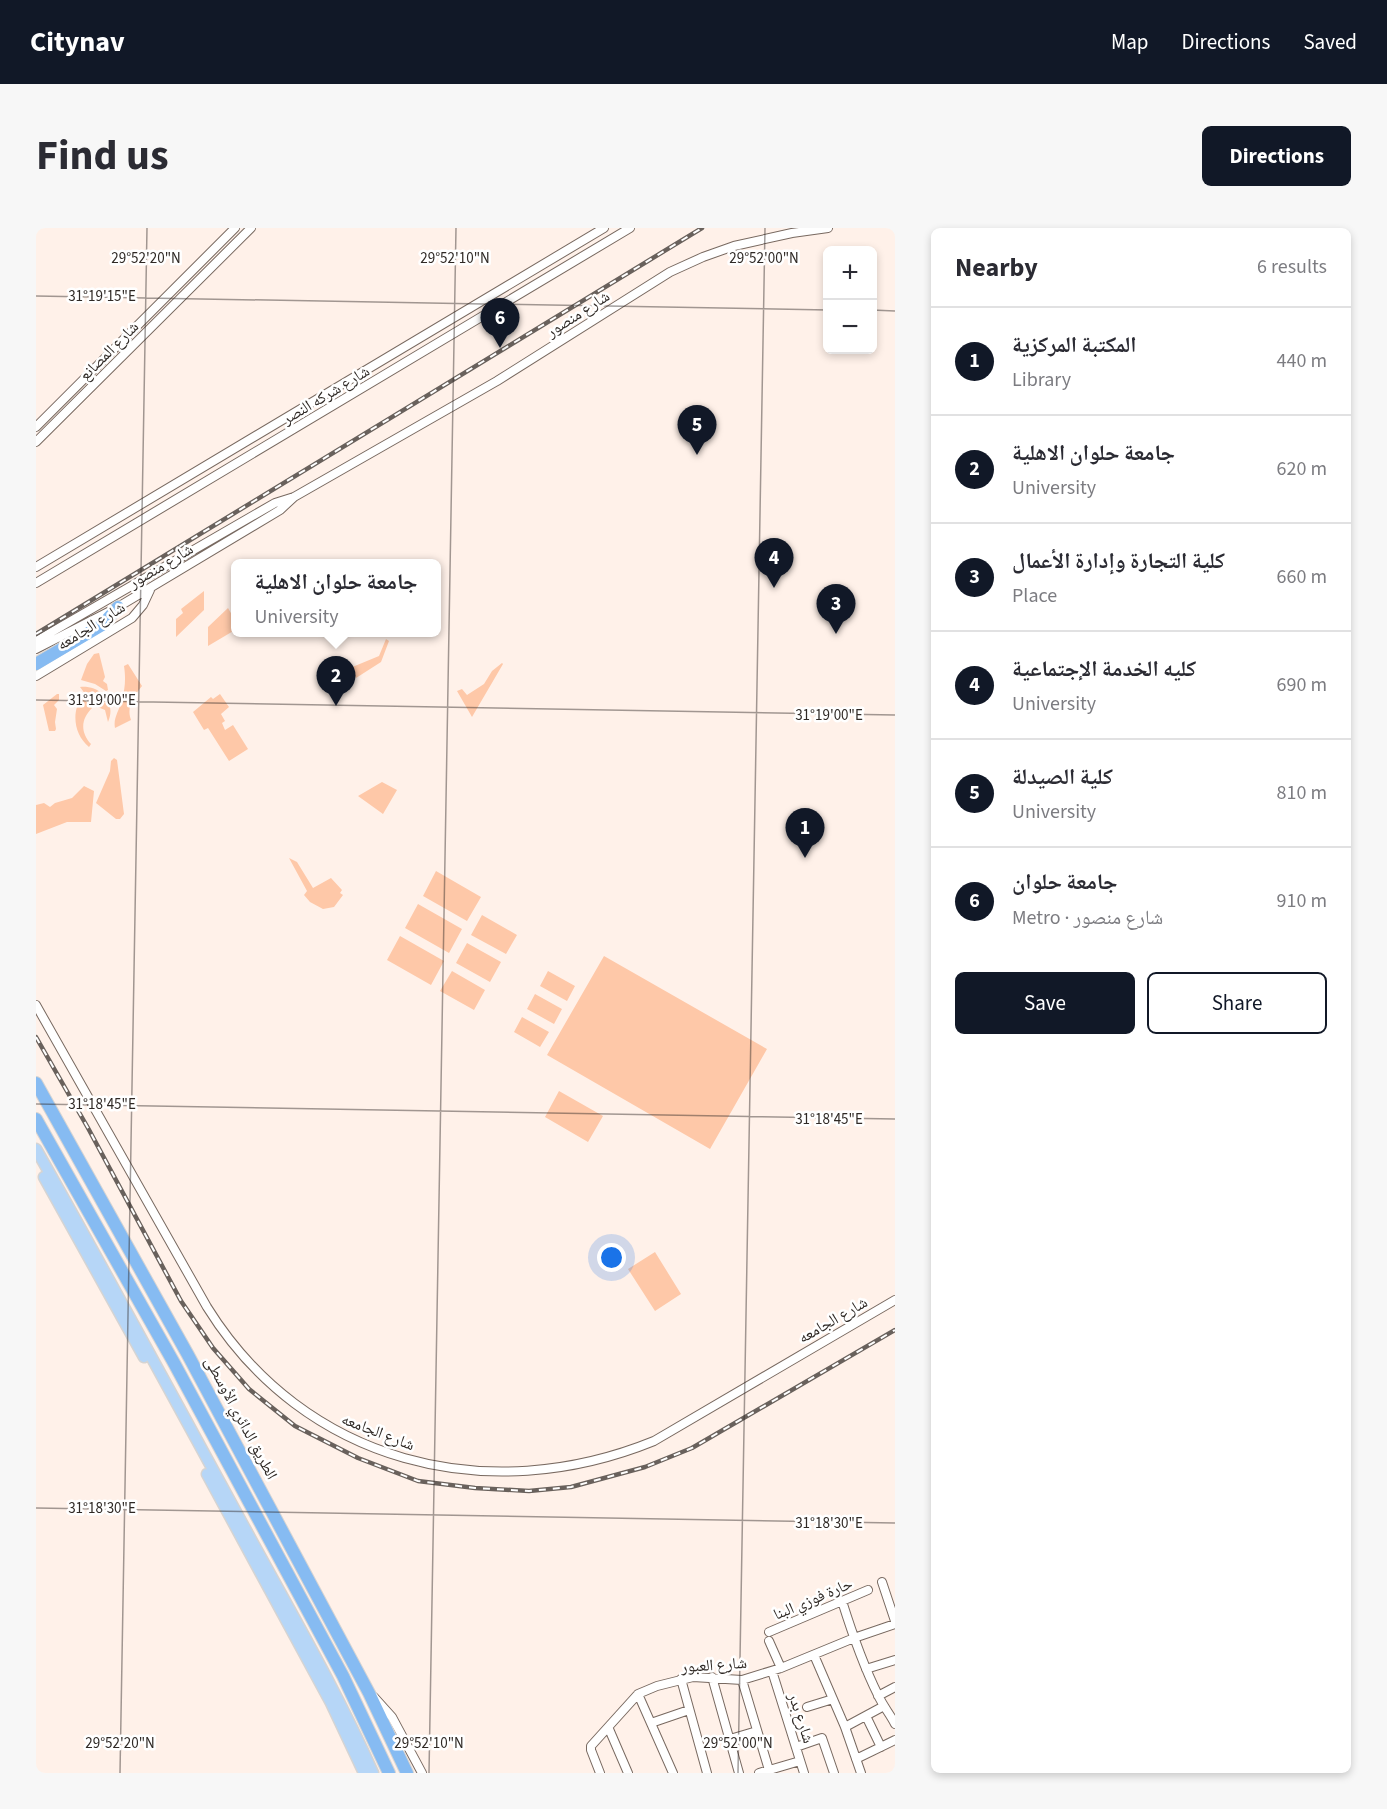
<!DOCTYPE html>
<html lang="en">
<head>
<meta charset="utf-8">
<style>
	body { margin:0; font-family:"Source Sans 3","Noto Naskh Arabic",sans-serif; background:#f7f7f7; color:#2b2b33 }
	.controls { position:absolute; right:18px; top:18px; display:grid; overflow:hidden; border-radius:9px; box-shadow:0 3px 9px #0003 }
	.controls button { width:54px; height:54px; display:grid; place-items:center; padding:0; border:0; border-bottom:2px solid #e1e1e2; background:#fff; color:#2b2b33; font:30px sans-serif }
	.you { position:absolute; left:576px; top:1030px; width:21px; height:21px; margin:-15px; border:4px solid #fff; border-radius:50%; background:#1a73e8; box-shadow:0 0 0 9px #1a73e833 }
	.badge { display:grid; place-items:center; width:39px; height:39px; border-radius:50%; background:#111827; color:#fff; font-size:20px; font-weight:700 }
	.pin { position:absolute; translate:-50% -50px; filter:drop-shadow(0 2px 3px #0008) }
	.pin::after { content:''; position:absolute; top:32px; width:21px; height:18px; background:inherit; clip-path:polygon(0 0,100% 0,50% 100%) }
	.popup { position:absolute; left:195px; top:331px; width:210px; height:78px; box-sizing:border-box; display:grid; place-content:center; border-radius:9px; background:#fff; filter:drop-shadow(0 2px 4px #0005); font-size:20px; white-space:nowrap; color:#7c7c81 }
	.popup b { font-size:22px; color:#2b2b33 }
	.popup::after { content:''; position:absolute; left:50%; top:100%; margin-left:-12px; border:12px solid transparent; border-top-color:#fff }
	.list { margin:0; padding:0; list-style:none }
	h2 { display:flex; justify-content:space-between; align-items:center; height:78px; margin:0; padding:0 24px; font-size:26px }
	h2 small { font-size:20px; font-weight:400; color:#7c7c81 }
	.list li { display:grid; grid-template-columns:39px 1fr auto; gap:18px; align-items:center; box-sizing:border-box; height:108px; padding:0 24px; border-top:2px solid #e1e1e2 }
	.list b { display:block; font-size:22px; white-space:nowrap }
	.list p { margin:0; font-size:20px; white-space:nowrap; color:#7c7c81 }
	.list em { font-size:20px; font-style:normal; color:#7c7c81 }
	.actions { display:flex; gap:12px; padding:18px 24px }
	.actions a { flex:1; padding:14px 0; border:2px solid #111827; border-radius:9px; text-align:center; font-size:21px; color:#111827 }
	.actions .main { background:#111827; color:#fff }
	.map { position:relative; flex:none; width:859px; height:1545px; overflow:hidden; border-radius:9px }
	header { display:flex; align-items:center; gap:36px; box-sizing:border-box; height:84px; padding:0 30px; background:#111827; color:#fff }
	header strong { font-size:28px }
	nav { display:flex; gap:33px; margin-inline-start:auto; font-size:21px }
	.intro { display:flex; align-items:center; justify-content:space-between; box-sizing:border-box; height:144px; padding:0 36px }
	h1 { margin:0; font-size:42px }
	.button { padding:15px 27px; border-radius:9px; background:#111827; color:#fff; font-size:21px; font-weight:700 }
	main { display:flex; gap:36px; padding:0 36px }
	aside { flex:1; background:#fff; border-radius:9px; box-shadow:0 3px 9px #0003 }
	.map>svg:first-child { display:block }
</style>
</head>
<body>
<header>
<strong>Citynav</strong>
<nav><a>Map</a><a>Directions</a><a>Saved</a></nav>
</header>
<div class="intro"><h1>Find us</h1><a class="button">Directions</a></div>
<main>
<div class="map">
<svg width="859" height="1545" viewBox="0 0 859 1545">
	<rect width="100%" height="100%" fill="#fff1e9"/>
	<path fill="#fec8a8" d="M168,363v19l-28,27v-18l7,-6 -2,-4z
		M192,380l7,12v10l-27,16v-19z
		M350,411l3,2 -8,21 -25,16 -6,-10 29,-12z
		M63,425l6,24 -2,4 4,3 1,6 -2,1 -11,-7 -14,-4 6,-16 7,-10z
		M466,435l1,1 -31,53 -15,-26 5,-2 5,6 17,-11 8,-13z
		M92,436l14,22c-8,10 -16,21 -11,34l-16,8c-2,-10 4,-17 7,-28 3,-12 4,-21 2,-34z
		M44,459c20,-2 37,15 28,35l-3,-12 -10,-4 -3,-7h-3z
		M21,466h2v6l-5,5 3,4 -2,13 1,7 -1,2h-6l-6,-26z
		M184,466l9,13 -8,7 4,7 -3,2 3,7 8,-5 15,24 -19,12 -21,-33 -4,2 -11,-18 18,-15 2,2z
		M46,469l10,11c-11,11 -12,24 -1,36l-2,3c-15,-12 -18,-35 -7,-50z
		M78,530l3,2 7,54 -4,5h-4l-20,-16 14,-32 1,-10z
		M346,554l15,8 -14,24 -25,-18z
		M48,558l10,5 -3,31h-24l-31,12v-29l8,-2 6,4 5,-4 17,-5z
		M253,630l8,4 16,26 18,-10 11,12 -2,3 3,2 -9,12 -11,2 -13,-7 -6,-7 3,-4z
		M400,643l45,26 -14,24 -44,-25z
		M382,676l44,25 -13,24 -44,-25z
		M446,687l35,20 -11,19 -35,-19z
		M364,708l44,25 -13,24 -44,-25z
		M431,715l34,19 -11,20 -34,-19z
		M568,728l163,93 -57,100 -163,-94z
		M416,743l33,19 -11,20 -34,-19z
		M512,743l27,15 -8,15 -27,-15z
		M499,766l27,15 -8,15 -27,-15z
		M486,789l27,15 -9,15 -26,-15z
		M523,863l44,25 -15,26 -43,-25z
		M619,1024l26,42 -26,17 -27,-42z"/>
	<g fill="none" stroke-linecap="round" stroke-linejoin="round">
		<defs>
			<path id="minor" d="M0,199l199,-199
				M0,214l215,-214
				M0,339l568,-339
				M0,355l594,-355
				M0,413l239,-138 19,-6 203,-116 173,-109 33,-15 31,-11 58,-13 36,-5
				M0,421l82,-42 162,-97 14,-13
				M0,448l96,-58 11,-13 7,-15
				M0,777l171,302c97,156 280,202 447,134l241,-141
				M846,1354l13,39
				M806,1373c10,32 21,64 36,94 5,11 12,19 17,29
				M733,1404l99,-42
				M733,1413l12,27
				M778,1427l31,72 16,46
				M830,1441l29,-9
				M736,1443l32,102
				M676,1449l27,96
				M645,1451l26,94
				M706,1452l27,90
				M602,1466l35,79
				M842,1468l17,-9
				M338,1469l18,20 30,56
				M771,1479l26,-8
				M830,1488l15,31
				M615,1495l38,-13
				M809,1499l39,-21
				M573,1501l19,44
				M694,1511l27,-8
				M760,1519l26,-9 12,35
				M820,1531l39,-19
				M564,1545l-9,-23v-4l47,-52 19,-8 36,-9 49,3 39,-12 73,-30 41,-14
				M723,1545l41,-12"/>
			<path id="major" d="M0,921c70,124 138,249 206,374 45,83 93,164 131,250
				M8,949l100,180
				M171,1246l124,229 33,70"/>
			<path id="highway" d="M0,436l66,-39 16,-18
				M0,855l152,272 181,338 38,80
				M0,891l138,244 169,313 46,97"/>
		</defs>
		<use href="#minor" stroke="#786960" stroke-width="10"/>
		<use href="#major" stroke="#d5d4d3" stroke-width="13"/>
		<use href="#highway" stroke="#d5d4d3" stroke-width="14"/>
		<use href="#minor" stroke="#fff" stroke-width="8"/>
		<use href="#major" stroke="#b6d6f7" stroke-width="10"/>
		<use href="#highway" stroke="#86bbf2" stroke-width="12"/>
		<defs>
			<path id="rail" d="M0,406l666,-406
				M0,809l52,91 93,173 32,47 36,41 46,37 63,32 60,23 57,7 54,3 42,-4 74,-20 47,-19 203,-118"/>
		</defs>
		<use href="#rail" stroke="#69615c" stroke-width="4.5"/>
		<use href="#rail" stroke="#fff" stroke-width="2" stroke-dasharray="7" stroke-linecap="butt"/>
	</g>
	<path fill="none" stroke="#2f2925" stroke-width="1.5" stroke-opacity="0.45" d="M0,68l792,14M836,82l23,1M0,472l859,15M0,876l859,15M0,1280l859,15M84,1545l27,-1545M393,1545l27,-1545M702,1545l27,-1545"/>
	<g text-anchor="middle" dominant-baseline="central" stroke-width="5" stroke-linejoin="round" paint-order="stroke">
		<g font-size="16" fill="#2f2925" stroke="#fff">
			<text transform="translate(542 86) rotate(-33)">شارع منصور</text>
			<text transform="translate(73 123) rotate(-45)">شارع المصانع</text>
			<text transform="translate(290 167) rotate(-31)">شارع شركه النصر</text>
			<text transform="translate(125 338) rotate(-31)">شارع منصور</text>
			<text transform="translate(55 398) rotate(-32)">شارع الجامعه</text>
			<text transform="translate(797 1092) rotate(-30)">شارع الجامعه</text>
			<text transform="translate(205 1190) rotate(62)">الطريق الدائري الأوسطى</text>
			<text transform="translate(342 1204) rotate(21)">شارع الجامعه</text>
			<text transform="translate(777 1371) rotate(-23)">حارة فوزي البنا</text>
			<text transform="translate(678 1437) rotate(-4)">شارع العبور</text>
			<text transform="translate(765 1490) rotate(72)">شارع بدر</text>
		</g>
	</g>
	<g font-size="15" text-anchor="middle" fill="#2f2925" stroke="#fff" stroke-width="5" stroke-linejoin="round" paint-order="stroke">
		<text x="110" y="35">29°52'20"N</text>
		<text x="419" y="35">29°52'10"N</text>
		<text x="728" y="35">29°52'00"N</text>
		<text x="66" y="73">31°19'15"E</text>
		<text x="66" y="477">31°19'00"E</text>
		<text x="793" y="492">31°19'00"E</text>
		<text x="66" y="881">31°18'45"E</text>
		<text x="793" y="896">31°18'45"E</text>
		<text x="66" y="1285">31°18'30"E</text>
		<text x="793" y="1300">31°18'30"E</text>
		<text x="84" y="1520">29°52'20"N</text>
		<text x="393" y="1520">29°52'10"N</text>
		<text x="702" y="1520">29°52'00"N</text>
	</g>
</svg>
<div class="controls">
<button>+</button>
<button>−</button>
</div>
<div class="you"></div>
<div class="pin badge" style="left:769px;top:630px">1</div>
<div class="pin badge" style="left:300px;top:478px">2</div>
<div class="popup"><b>جامعة حلوان الاهلية</b>University</div>
<div class="pin badge" style="left:800px;top:406px">3</div>
<div class="pin badge" style="left:738px;top:360px">4</div>
<div class="pin badge" style="left:661px;top:227px">5</div>
<div class="pin badge" style="left:464px;top:120px">6</div>
</div>
<aside>
<h2>Nearby<small>6 results</small></h2>
<ul class="list">
<li><span class="badge">1</span><div><b>المكتبة المركزية</b><p>Library</p></div><em>440 m</em></li>
<li><span class="badge">2</span><div><b>جامعة حلوان الاهلية</b><p>University</p></div><em>620 m</em></li>
<li><span class="badge">3</span><div><b>كلية التجارة وإدارة الأعمال</b><p>Place</p></div><em>660 m</em></li>
<li><span class="badge">4</span><div><b>كليه الخدمة الإجتماعية</b><p>University</p></div><em>690 m</em></li>
<li><span class="badge">5</span><div><b>كلية الصيدلة</b><p>University</p></div><em>810 m</em></li>
<li><span class="badge">6</span><div><b>جامعة حلوان</b><p>Metro · شارع منصور</p></div><em>910 m</em></li>
</ul>
<div class="actions"><a class="main">Save</a><a>Share</a></div>
</aside>
</main>
</body>
</html>
